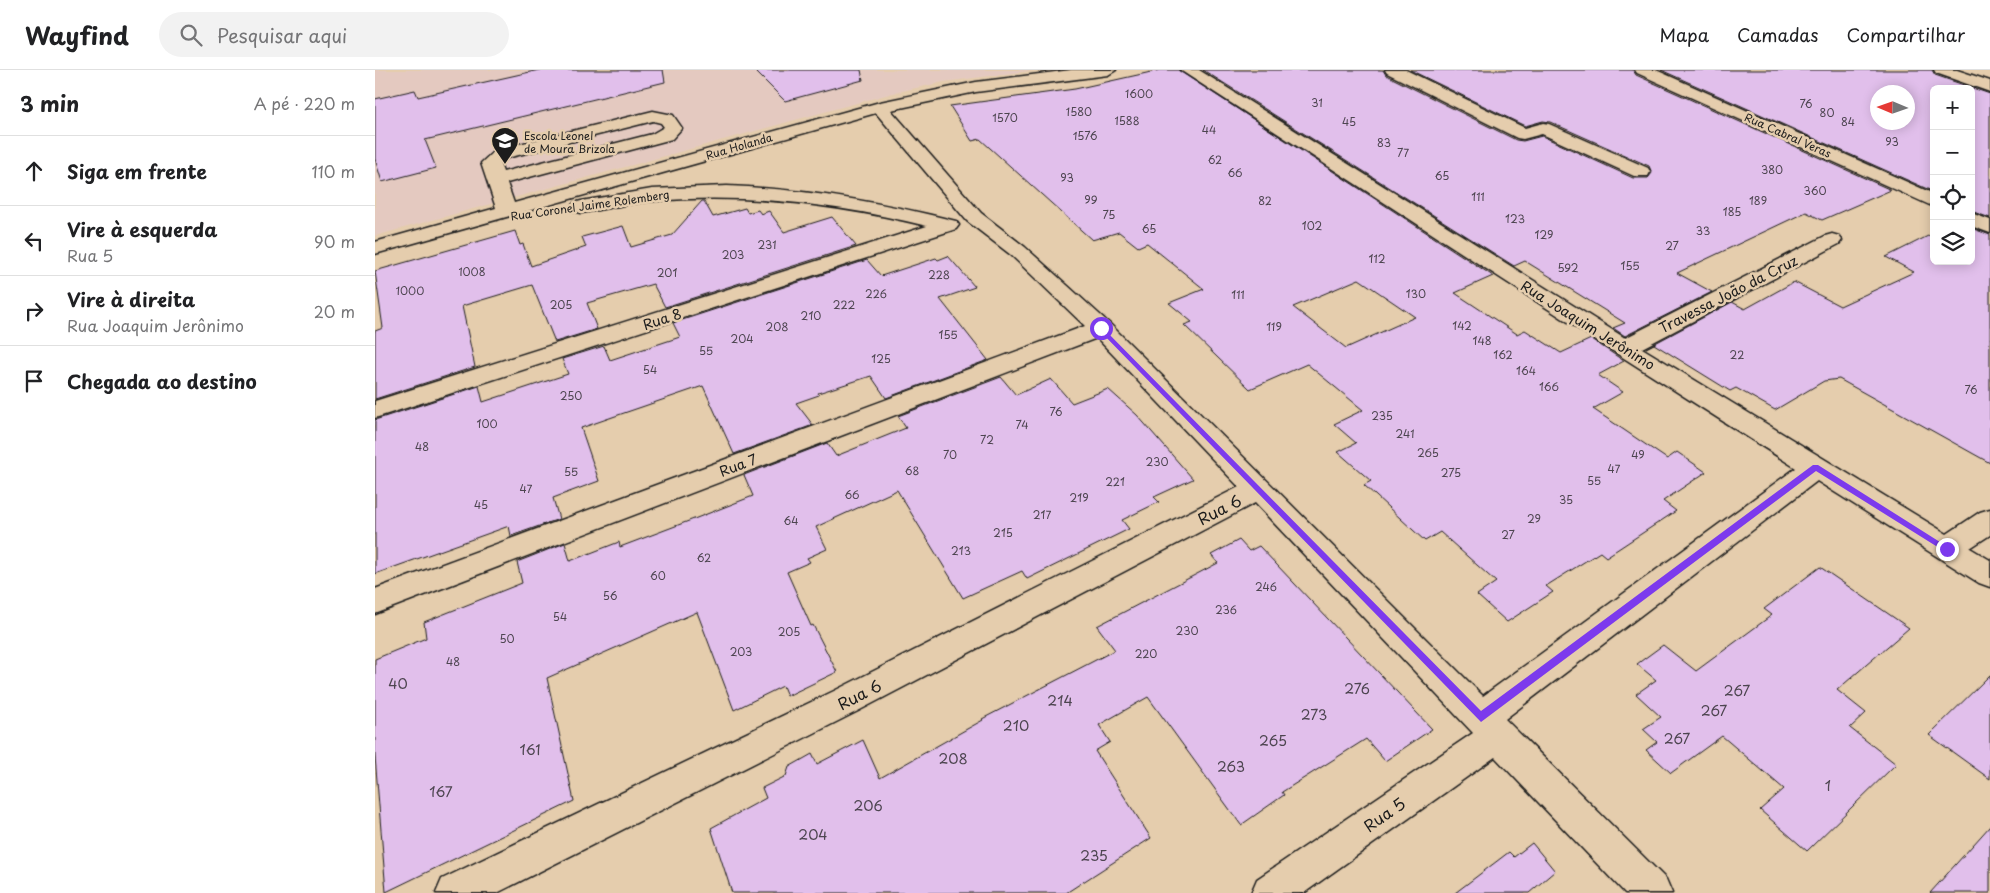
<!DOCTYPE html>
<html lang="pt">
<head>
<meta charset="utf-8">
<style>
	body { margin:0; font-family:"Playpen Sans",sans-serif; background:#f2f2f2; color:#202124 }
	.controls { position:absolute; right:15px; top:15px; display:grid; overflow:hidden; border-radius:8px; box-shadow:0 2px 12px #0003 }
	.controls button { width:45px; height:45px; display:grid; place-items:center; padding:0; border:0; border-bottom:1px solid #e0e0e0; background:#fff; color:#202124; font:25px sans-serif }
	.compass { position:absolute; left:1495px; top:15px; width:45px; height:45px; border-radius:50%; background:#fff; box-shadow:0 2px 12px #0003; rotate:272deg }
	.stop { position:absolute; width:15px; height:15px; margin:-11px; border:4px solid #7c3aed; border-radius:50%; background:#fff }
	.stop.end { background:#7c3aed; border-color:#fff; box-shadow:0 1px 5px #0008 }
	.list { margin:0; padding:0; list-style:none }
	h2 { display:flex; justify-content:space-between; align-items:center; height:65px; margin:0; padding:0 20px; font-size:21px }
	h2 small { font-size:16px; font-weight:400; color:#757577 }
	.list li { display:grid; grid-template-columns:32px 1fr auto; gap:15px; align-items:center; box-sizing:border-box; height:70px; padding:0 20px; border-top:1px solid #e0e0e0 }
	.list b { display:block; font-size:19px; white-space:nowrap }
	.list p { margin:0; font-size:16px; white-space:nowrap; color:#757577 }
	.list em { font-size:16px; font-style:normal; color:#757577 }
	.icon { flex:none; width:28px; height:28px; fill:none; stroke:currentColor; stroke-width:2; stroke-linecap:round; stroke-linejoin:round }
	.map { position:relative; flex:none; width:1615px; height:823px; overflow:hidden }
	header { display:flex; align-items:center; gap:30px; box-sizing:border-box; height:70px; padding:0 25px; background:#fff; border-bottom:1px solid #e0e0e0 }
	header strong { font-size:24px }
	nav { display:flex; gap:28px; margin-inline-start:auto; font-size:18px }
	.search { width:350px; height:45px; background:#f2f2f2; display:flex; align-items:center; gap:12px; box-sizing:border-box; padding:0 18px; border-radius:28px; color:#757577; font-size:19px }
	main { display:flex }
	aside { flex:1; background:#fff }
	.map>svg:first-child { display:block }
</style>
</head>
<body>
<header>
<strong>Wayfind</strong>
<div class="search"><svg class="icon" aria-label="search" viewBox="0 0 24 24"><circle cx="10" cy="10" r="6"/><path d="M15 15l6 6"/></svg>Pesquisar aqui</div>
<nav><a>Mapa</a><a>Camadas</a><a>Compartilhar</a></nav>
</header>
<main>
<aside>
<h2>3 min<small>A pé · 220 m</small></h2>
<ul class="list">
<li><svg class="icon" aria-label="ahead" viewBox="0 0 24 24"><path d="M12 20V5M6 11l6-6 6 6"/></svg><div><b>Siga em frente</b></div><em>110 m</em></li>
<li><svg class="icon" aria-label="left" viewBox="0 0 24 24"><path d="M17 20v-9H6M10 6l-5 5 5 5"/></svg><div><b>Vire à esquerda</b><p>Rua 5</p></div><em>90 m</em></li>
<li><svg class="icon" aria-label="right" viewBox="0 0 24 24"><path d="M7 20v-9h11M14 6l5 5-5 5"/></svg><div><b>Vire à direita</b><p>Rua Joaquim Jerônimo</p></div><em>20 m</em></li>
<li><svg class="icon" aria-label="arrive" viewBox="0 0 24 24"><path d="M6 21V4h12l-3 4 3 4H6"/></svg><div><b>Chegada ao destino</b></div></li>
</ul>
</aside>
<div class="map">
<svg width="1615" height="823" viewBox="0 0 1615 823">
	<rect width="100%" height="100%" fill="#e5cdad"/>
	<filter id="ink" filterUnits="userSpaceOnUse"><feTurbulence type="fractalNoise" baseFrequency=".02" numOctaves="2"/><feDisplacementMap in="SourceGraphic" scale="10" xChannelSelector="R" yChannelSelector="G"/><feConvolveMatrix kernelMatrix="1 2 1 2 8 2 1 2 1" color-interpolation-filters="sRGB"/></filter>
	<g filter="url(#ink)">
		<path fill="#e4c9c0" d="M0,0h661l-92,12 -51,11 -518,143z"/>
		<path fill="#e1bfeb" stroke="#1c1c1c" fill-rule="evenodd" d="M164,0h124l2,12 -240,58 11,28 -54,14 -7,-23v-60l40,-9 3,7z
			M379,0h107l2,10 -78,21z
			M785,0h18l315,206 -38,17 62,41 8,-4 36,23 30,-14 33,22 -26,14 25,17 -30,17 74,50 10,-7 29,20 -43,29 13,10 -70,46 -6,-5 -54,34 7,6 -46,30 -30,-27 19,-13 -56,-50 -15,9 -61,-56 7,-4 -33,-29 18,-9 -22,-19 29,-14 -56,-46 -57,25 -66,-64 8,-3 -23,-19 35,-14 -57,-46 -9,4 -19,-15 -27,8 -112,-101 -8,2 -22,-35 125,-17zM984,209l56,38 -69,31 -53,-41z
			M828,0h180l3,5 130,65 7,1 19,-5 91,42h15l4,-5 -3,-7 -99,-44 -7,-1 -18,5 -115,-56h223l3,5 255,115 -69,30 -16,-8 -129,61 35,19 -87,44 -12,-8 12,-5 -100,-62 -11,5z
			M1286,0h271l3,5 55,19v124l-19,-7v-122h-37v103zM1502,22h30v30h-30z
			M327,131h2l9,16 32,-9 3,5 10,-3 3,4 8,-3 15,21 48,-15 24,29 -191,61 -12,-23 -66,19 10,26 -42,13 -23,-57 -70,21 13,61 -100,32v-68l8,-3 -8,-57 140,-40 5,14 3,-1 8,22 55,-19 -4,-10 41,-11 8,21 41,-12z
			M1596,158l19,7v228l-151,-84 -15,2 -49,29 -39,-22 -6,3 -76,-47 -8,4 86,-46 13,7 49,-27 46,24 74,-34 -28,-15 48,-24v28h37z
			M573,186l27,31 -35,12 48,61 -102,38 -15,-22 -53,17 1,2 -23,8 17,22 -79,29 -31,-68 -79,27 -43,15 18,53 -46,17 6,21 -48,17 -2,-10 -134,48v-154l104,-34 4,16 85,-28 -6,-15 42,-13 6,14 70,-23 -7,-14 194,-63 14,16 55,-18 2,2z
			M626,307l15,18 35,-16 21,24 36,-14 29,26 56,64 -39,18 5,5 -37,18 7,9 -102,50 -5,-8 -59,27 -66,-108 -81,37 11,22 -20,9 3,4 -23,10 24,54 2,-1 24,47 -50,24 -4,-10 -49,24 -37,-98 -150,66 27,123 -188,91 -11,-136v-97l51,-21 -2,-16 98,-39 -5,-21 48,-19 5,18 49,-19 1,5 74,-28 59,-23 -9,-21 83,-32 9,13 70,-28 -8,-12z
			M864,470l10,11 10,-5 173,183 -47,32 -19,-22 -84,53 2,3 -43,30 -93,-128 -49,28 11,17 -15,9 56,87 -85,55h-334l-21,-65 55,-30 -4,-10 24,-12 3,-9 23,-13 5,10 46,-24 17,38 103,-58 -1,-1 133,-69 -18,-24 121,-63 -7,-8z
			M1445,497l89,61 -72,62 29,23 -16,15 46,36 -89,87 -47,-41 24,-21 -62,-53 -51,37 -25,-23 11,-8 -14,-13 18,-12 -25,-23 20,-14 -19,-16 26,-19 33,26 76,-56 -8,-6z
			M1615,605v104l-61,-44z
			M1615,756v67h-60z
			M1157,773l23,28 -26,22h-74l54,-41 5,5z"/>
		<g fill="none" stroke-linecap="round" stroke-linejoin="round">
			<defs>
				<path id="minor" d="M696,0h45l-8,5 -132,17 -85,18 90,103 44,34 84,76 374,373 313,-228 -180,-115 -436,-283h19l426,268 200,-102 7,-2 7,2 3,4 -3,4 -197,104 305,186 33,-22 10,-3v26l-20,13 20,12v27l-11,-4 -162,-102 -312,238 161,160 6,14h-47l-130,-136 -191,136h-53l6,-14 216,-146 -218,-230 -397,208 -361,182h-61l6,-14 392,-188 405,-204 -142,-149 -722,276v-25l710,-263 -74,-71 -44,-34 -91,-108 -501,141v-12l121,-34 -15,-45 14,-13 158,-39 20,4 9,13 -10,11 -165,44 7,20 366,-101 96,-20zM278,51l8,2 3,4 -12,7 -149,38 -3,-8 7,-6z
					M1010,0h21l119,58 18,-5 6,1 99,44 2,4 -2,4h-14l-92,-42 -19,5 -6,-1 -130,-65z
					M1260,0h21l278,124v13l-297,-134z
					M1559,0h23l33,11v11l-54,-19z
					M352,116c78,3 153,16 229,35l3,4 -3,4 -581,189v-17l552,-175c-90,-22 -182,-33 -275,-25 -24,2 -47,8 -71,12l-7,-2 -3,-4 3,-4 7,-2 71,-12z
					M1596,143l19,7v13l-19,-7z"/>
			</defs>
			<use href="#minor" stroke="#1c1c1c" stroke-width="3"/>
			<use href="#minor" fill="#e5cdad" fill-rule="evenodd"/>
		</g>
	</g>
	<path fill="#7c3aed" d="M726,256l380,385 332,-246h5l133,84 -1,2h-6l-128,-80 -335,251 -383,-393z"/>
	<defs>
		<symbol id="school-pin" viewBox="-11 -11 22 30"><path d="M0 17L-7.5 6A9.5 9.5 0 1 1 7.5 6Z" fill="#1c1c1c" stroke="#e5cdad"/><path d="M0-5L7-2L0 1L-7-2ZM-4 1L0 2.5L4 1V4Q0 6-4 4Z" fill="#fff"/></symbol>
	</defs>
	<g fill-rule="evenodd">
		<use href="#school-pin" x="114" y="55" width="32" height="43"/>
	</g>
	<g text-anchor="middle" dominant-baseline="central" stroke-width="5" stroke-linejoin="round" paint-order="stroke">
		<g font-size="11" fill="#4d4550">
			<text x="764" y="23">1600</text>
			<text x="942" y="32">31</text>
			<text x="1431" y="33">76</text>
			<text x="704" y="41">1580</text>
			<text x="1452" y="42">80</text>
			<text x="630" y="47">1570</text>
			<text x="752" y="50">1588</text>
			<text x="974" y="51">45</text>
			<text x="1473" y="51">84</text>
			<text x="834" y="59">44</text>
			<text x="710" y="65">1576</text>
			<text x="1517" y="71">93</text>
			<text x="1009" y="72">83</text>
			<text x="1028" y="82">77</text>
			<text x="840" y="89">62</text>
			<text x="1397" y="99">380</text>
			<text x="860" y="102">66</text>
			<text x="1067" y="105">65</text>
			<text x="692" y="107">93</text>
			<text x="1440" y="120">360</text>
			<text x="1103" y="126">111</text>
			<text x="716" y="129">99</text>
			<text x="890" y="130">82</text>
			<text x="1383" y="130">189</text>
			<text x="1357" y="141">185</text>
			<text x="734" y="144">75</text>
			<text x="1140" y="148">123</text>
			<text x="937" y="155">102</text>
			<text x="774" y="158">65</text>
			<text x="1328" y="160">33</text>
			<text x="1169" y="164">129</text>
			<text x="392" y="174">231</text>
			<text x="1297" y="175">27</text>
			<text x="358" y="184">203</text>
			<text x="1002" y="188">112</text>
			<text x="1255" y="195">155</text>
			<text x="1193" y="197">592</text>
			<text x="97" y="201">1008</text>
			<text x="292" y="202">201</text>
			<text x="564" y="204">228</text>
			<text x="35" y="220">1000</text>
			<text x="501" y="223">226</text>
			<text x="1041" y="223">130</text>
			<text x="863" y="224">111</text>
			<text x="186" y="234">205</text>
			<text x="469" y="234">222</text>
			<text x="436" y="245">210</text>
			<text x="1087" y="255">142</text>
			<text x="402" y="256">208</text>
			<text x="899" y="256">119</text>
			<text x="573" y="264">155</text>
			<text x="367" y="268">204</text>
			<text x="1107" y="270">148</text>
			<text x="331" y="280">55</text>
			<text x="1128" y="284">162</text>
			<text x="1362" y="284">22</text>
			<text x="506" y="288">125</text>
			<text x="275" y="299">54</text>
			<text x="1151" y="300">164</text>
			<text x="1174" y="316">166</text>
			<text x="1596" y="319">76</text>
			<text x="196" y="325">250</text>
			<text x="681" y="341">76</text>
			<text x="1007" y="345">235</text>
			<text x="112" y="353">100</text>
			<text x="647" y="354">74</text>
			<text x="1030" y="363">241</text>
			<text x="612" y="369">72</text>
			<text x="47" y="376">48</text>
			<text x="1053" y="382">265</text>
			<text x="575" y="384">70</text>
			<text x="1263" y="384">49</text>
			<text x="782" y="391">230</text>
			<text x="1239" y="398">47</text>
			<text x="537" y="400">68</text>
			<text x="196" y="401">55</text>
			<text x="1076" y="402">275</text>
			<text x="1219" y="410">55</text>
			<text x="740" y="411">221</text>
			<text x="151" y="418">47</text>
			<text x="477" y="424">66</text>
			<text x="704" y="427">219</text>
			<text x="1191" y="429">35</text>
			<text x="106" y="434">45</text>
			<text x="667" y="444">217</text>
			<text x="1159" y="448">29</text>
			<text x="416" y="450">64</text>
			<text x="628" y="462">215</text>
			<text x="1133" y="464">27</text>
			<text x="586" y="480">213</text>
			<text x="329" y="487">62</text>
			<text x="283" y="505">60</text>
			<text x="891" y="516">246</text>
			<text x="235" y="525">56</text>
			<text x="851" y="539">236</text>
			<text x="185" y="546">54</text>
			<text x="812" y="560">230</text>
			<text x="414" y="561">205</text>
			<text x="132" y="568">50</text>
			<text x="366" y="581">203</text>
			<text x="771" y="583">220</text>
			<text x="78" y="591">48</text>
		</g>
		<g font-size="11" fill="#1c1c1c" stroke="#e5cdad" text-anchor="start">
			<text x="149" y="65">Escola Leonel<tspan x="149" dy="13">de Moura Brizola</tspan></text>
		</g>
		<g font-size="11" fill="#1c1c1c" stroke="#e5cdad">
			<text transform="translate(1413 65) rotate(24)">Rua Cabral Veras</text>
			<text transform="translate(364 76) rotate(-16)">Rua Holanda</text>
			<text transform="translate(215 135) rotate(-8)">Rua Coronel Jaime Rolemberg</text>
		</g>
		<g font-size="14" fill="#1c1c1c" stroke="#e5cdad">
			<text transform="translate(1353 224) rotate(-27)">Travessa João da Cruz</text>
			<text transform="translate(287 249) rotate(-18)">Rua 8</text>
			<text transform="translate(1213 255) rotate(32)">Rua Joaquim Jerônimo</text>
			<text transform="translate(363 395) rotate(-21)">Rua 7</text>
		</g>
		<g font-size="14" fill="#4d4550">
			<text x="23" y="613">40</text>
			<text x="982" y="618">276</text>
			<text x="1362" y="620">267</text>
			<text x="685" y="630">214</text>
			<text x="1339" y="640">267</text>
			<text x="939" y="644">273</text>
			<text x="641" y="655">210</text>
			<text x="1302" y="668">267</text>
			<text x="898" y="670">265</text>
			<text x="155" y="679">161</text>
			<text x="578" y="688">208</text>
			<text x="856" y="696">263</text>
			<text x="1453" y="715">1</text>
			<text x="66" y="721">167</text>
			<text x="493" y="735">206</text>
			<text x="438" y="764">204</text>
			<text x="719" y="785">235</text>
		</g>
		<g font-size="16" fill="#1c1c1c" stroke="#e5cdad">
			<text transform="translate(844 439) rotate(-27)">Rua 6</text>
			<text transform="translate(484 624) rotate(-27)">Rua 6</text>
			<text transform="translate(1009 744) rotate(-35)">Rua 5</text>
		</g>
	</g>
</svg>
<div class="controls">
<button>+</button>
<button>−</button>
<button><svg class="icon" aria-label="locate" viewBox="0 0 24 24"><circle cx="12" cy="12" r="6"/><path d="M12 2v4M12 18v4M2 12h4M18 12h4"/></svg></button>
<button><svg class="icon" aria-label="layers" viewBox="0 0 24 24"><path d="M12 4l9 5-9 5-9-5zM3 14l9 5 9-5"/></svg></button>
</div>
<svg class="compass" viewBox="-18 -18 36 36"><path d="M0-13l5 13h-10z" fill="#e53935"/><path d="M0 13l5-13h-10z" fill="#757577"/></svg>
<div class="stop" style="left:726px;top:258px"></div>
<div class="stop end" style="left:1572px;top:479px"></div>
</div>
</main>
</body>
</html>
